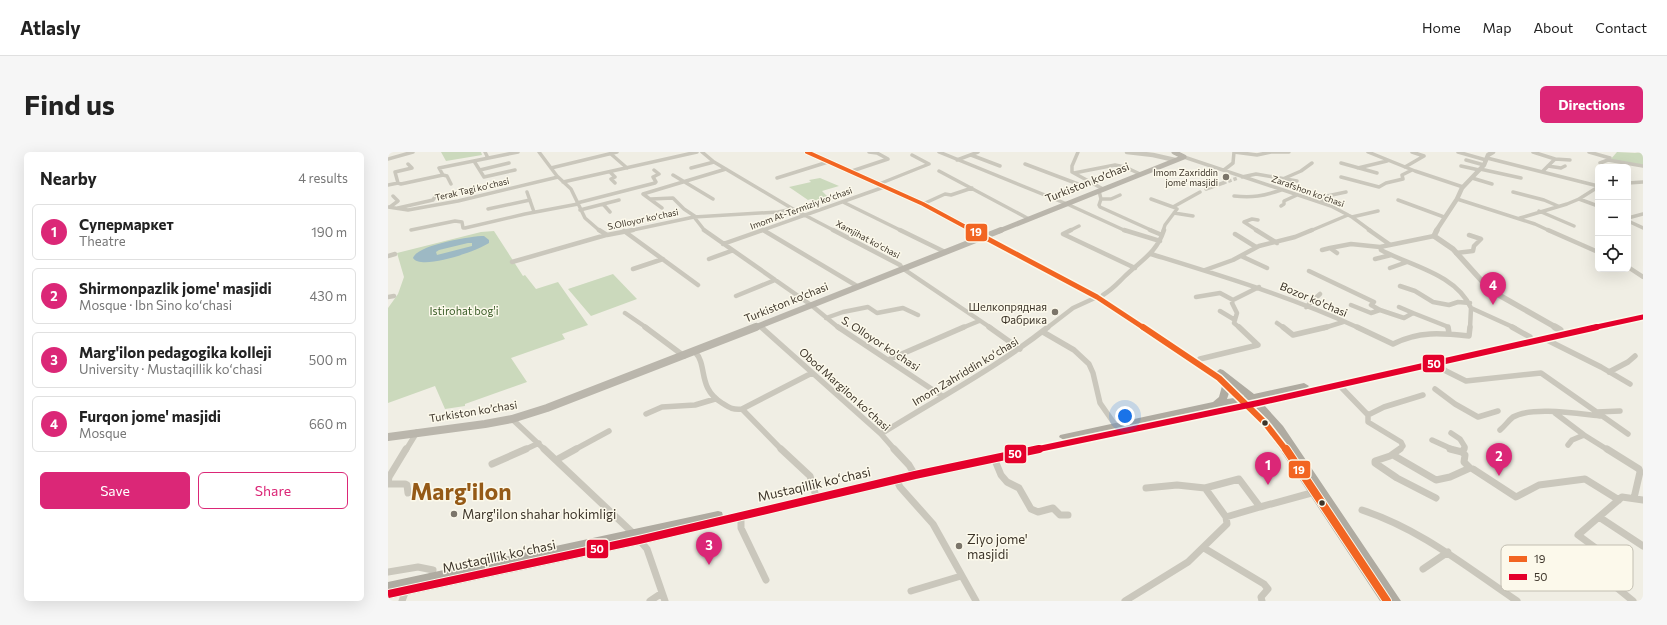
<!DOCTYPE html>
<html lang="en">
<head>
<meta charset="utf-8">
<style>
	body { margin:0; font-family:Commissioner,sans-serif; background:#f6f6f6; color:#222 }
	.controls { position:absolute; right:12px; top:12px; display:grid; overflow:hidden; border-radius:6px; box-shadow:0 4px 16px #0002 }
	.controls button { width:36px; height:36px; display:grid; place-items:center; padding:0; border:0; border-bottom:1px solid #e0e0e0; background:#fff; color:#222; font:20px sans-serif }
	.you { position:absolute; left:737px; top:264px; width:14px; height:14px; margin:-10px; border:3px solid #fff; border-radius:50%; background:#1a73e8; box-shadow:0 0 0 6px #1a73e833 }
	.badge { display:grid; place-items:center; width:26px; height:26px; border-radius:50%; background:#db2777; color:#fff; font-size:13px; font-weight:700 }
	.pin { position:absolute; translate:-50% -33px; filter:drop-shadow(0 1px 2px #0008) }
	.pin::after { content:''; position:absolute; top:21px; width:14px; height:12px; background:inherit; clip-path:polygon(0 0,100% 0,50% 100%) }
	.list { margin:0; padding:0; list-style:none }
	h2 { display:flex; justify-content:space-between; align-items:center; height:52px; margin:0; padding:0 16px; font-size:17px }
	h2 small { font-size:13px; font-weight:400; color:#767676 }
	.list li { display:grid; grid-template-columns:26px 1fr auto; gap:12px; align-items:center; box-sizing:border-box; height:56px; margin:0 8px 8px; padding:0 8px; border:1px solid #e0e0e0; border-radius:6px }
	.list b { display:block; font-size:15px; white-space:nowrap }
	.list p { margin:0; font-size:13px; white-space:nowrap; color:#767676 }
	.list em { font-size:13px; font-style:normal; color:#767676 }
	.actions { display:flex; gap:8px; padding:12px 16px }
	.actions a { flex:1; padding:9px 0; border:1px solid #db2777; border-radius:6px; text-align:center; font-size:14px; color:#db2777 }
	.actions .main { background:#db2777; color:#fff }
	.icon { flex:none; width:22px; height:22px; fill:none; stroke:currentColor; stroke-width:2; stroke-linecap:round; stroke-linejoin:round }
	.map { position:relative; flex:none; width:1255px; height:449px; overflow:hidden; border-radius:6px }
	header { display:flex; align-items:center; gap:24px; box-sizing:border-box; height:56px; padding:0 20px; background:#fff; border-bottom:1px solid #e0e0e0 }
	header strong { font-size:19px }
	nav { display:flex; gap:22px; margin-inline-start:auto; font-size:14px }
	.intro { display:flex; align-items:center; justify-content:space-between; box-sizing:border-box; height:96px; padding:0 24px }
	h1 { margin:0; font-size:28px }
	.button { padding:10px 18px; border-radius:6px; background:#db2777; color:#fff; font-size:14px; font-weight:700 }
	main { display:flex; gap:24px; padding:0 24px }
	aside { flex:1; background:#fff; border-radius:6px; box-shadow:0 4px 16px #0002 }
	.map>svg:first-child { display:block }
</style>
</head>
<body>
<header>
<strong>Atlasly</strong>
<nav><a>Home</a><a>Map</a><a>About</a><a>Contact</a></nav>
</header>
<div class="intro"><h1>Find us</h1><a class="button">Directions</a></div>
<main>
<aside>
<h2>Nearby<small>4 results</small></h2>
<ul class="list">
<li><span class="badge">1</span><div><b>Супермаркет</b><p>Theatre</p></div><em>190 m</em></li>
<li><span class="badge">2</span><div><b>Shirmonpazlik jome' masjidi</b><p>Mosque · Ibn Sino koʻchasi</p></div><em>430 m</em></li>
<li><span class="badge">3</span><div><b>Marg'ilon pedagogika kolleji</b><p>University · Mustaqillik koʻchasi</p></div><em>500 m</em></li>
<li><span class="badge">4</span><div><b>Furqon jome' masjidi</b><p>Mosque</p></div><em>660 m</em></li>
</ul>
<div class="actions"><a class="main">Save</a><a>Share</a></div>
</aside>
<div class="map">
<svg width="1255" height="449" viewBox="0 0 1255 449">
	<rect width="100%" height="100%" fill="#f0eee4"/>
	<path fill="#cbd9bc" d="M53,0h40l1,3 -36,6z
		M1229,0l18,1 8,-1v14l-33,-6z
		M432,26l19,8 -17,5 7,7 -14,4 -4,-3 -3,1 -19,-13 22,-5 -2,-2z
		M106,79l29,45 2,-1 11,14 22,-7 30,43 -26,9 3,5 -54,19 16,24 -62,22v2l-20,3 -10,-23 -47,17v-95l10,-14 6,-17 -7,-24 84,-21z
		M225,122l24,25 -46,17 -23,-27z"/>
	<path fill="#9db9c4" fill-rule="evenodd" d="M96,84l5,4v3c-12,8 -68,28 -76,15 4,-13 58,-22 71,-22zM80,91h4v3l-35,9 -1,-3 3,-2z"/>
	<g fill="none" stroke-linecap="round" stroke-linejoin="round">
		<path stroke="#ccc9bf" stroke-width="3.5" stroke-dasharray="3.5 2" stroke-linecap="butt" d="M835,31l15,-5"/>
		<path stroke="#cac7bc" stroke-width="3.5" d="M97,0l3,6
			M151,0l18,24 14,13 14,29 15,13
			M314,0l12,10 79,47 42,22
			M551,0l128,52 59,27
			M690,0l-6,14v6l31,17
			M846,0l23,3 14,-3h18
			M980,0l47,19 48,16
			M1070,0l28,8
			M1145,0l22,7 -12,12
			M1201,0l21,6
			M223,2l16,14
			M583,3l29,11
			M796,5l147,49 21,11 19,14
			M1099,6l111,28
			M0,7l25,-7
			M1167,7l15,1
			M569,8l21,-8
			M1078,8l18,5
			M86,9l10,16 31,-7
			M953,11l36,10
			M1212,11l8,-3 35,6
			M637,12l53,20
			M1073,14l18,4
			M1160,14l13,2 4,-2
			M1017,15l19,-11 -12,-4
			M163,16l66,-16
			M303,16l23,-6
			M970,16l29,-7
			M1092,17l41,9
			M92,18l29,-7
			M836,18l9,-7 1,-11
			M551,19l90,48
			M222,20l5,5 -4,2 4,4
			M461,20l39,-13 -11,-6 -8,-1
			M686,21l41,-8 10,2 15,7
			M55,23l4,1 4,8
			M285,23l40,24
			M854,25l14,-3 41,7
			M953,25l38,10 7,-4 17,-4 -1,-4 10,-5
			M389,26l51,-16
			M897,26l16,-7 11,-8
			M1084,26l20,6
			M175,30l134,-30
			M10,31l-3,-11 17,-4 -4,-4
			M1240,31l15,-1
			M491,32l50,-20 -17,-9
			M0,33l10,-2 3,1 42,-9 -4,-7 79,-16
			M818,37l17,-6
			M711,39l2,8 -2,6 1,2 53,24
			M139,40l7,20
			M1125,40l31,8 14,6
			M846,44c19,2 29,0 47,-6
			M263,47l22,-1 11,11 12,8
			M713,47h10l9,-4
			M763,47l22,8
			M1069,47l78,25 15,7
			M1191,47l19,7
			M1010,48l46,17
			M455,50l59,29
			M931,50l9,-4 -1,-2 19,-4
			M189,51l78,-20 1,-1 -3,-5 6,-3 -5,-4
			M215,52l7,8
			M535,52l22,-10 6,1 21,-7
			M893,54l3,-2v-3l13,-6
			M0,55l20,3 50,-9 100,-24
			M2,55l8,-6 -5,-5
			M10,56l35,-8 3,-5
			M274,56l-19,-14 83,-25
			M100,57l42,-9
			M192,58l39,-10
			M1151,59l35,15
			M786,61l19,3
			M306,65l84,-5 15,-3
			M964,65l26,-6
			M1132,66l47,-14 12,-5 19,-12
			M1240,66l15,-4
			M1240,69l15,7
			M23,78l44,-9 7,1 1,6h2l60,-14 53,-10
			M240,79l66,-14 11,14
			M372,79l124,-44
			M681,79l10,-5
			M775,79l2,-6 12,-16 -4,-2 27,-15
			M870,79l-14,-9 8,-3 6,1
			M922,79l38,-16"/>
		<path stroke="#cac7bc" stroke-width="4.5" d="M211,78l8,5 26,-5
			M316,78l107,75 28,23
			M375,78l94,56
			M445,78l67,35 2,3 89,60
			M512,78l45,22
			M683,78l-8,4 72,34
			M736,78l36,11
			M762,78l12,5
			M868,78l21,13
			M981,78l20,14
			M1160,78l50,22
			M236,79l74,54
			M847,82l21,13
			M1046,84l-54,11 1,3c30,16 75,24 90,58l44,20
			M335,92l40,-14
			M934,98l8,-2
			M949,101l-7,-5 21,-4 29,3
			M1068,101l17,-2 1,-5 7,-7 -12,-4
			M763,102c71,22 141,43 208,74
			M0,104l7,-2
			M853,104l26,12
			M321,107l22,-8
			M987,107l16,-4
			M124,110l94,-27
			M1240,115l15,10
			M1002,116l17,-6
			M245,117l30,-10
			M817,118l28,-10 26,-14 36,-9 17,-7
			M921,119l65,31 -3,3 9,5 24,8 9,-5 33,13 2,2
			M1012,134l15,5 18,11 16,3 9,-3 12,1
			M715,143c10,-6 13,-10 21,-18 17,-17 32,-23 40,-47
			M348,144l39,-16
			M0,145l6,-1
			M808,145l24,-4 13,7
			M963,153l20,8 9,-3
			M918,155l14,-13
			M1011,155l14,6
			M832,159l15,9
			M237,161l22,15
			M438,166l17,-6 25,-5 9,6 26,-5 15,7
			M889,171l7,5
			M372,174l3,2
			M574,176l17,-7
			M659,176l26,-20 24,-11
			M852,176l-6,-5 3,-10 -5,-10 1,-3 26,-13
			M936,176l19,-6
			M1082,176l1,-20"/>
		<path stroke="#cac7bc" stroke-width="5.5" d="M257,175l39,29
			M373,175l120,107 14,16
			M450,175l104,69
			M601,175l31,22
			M895,175l10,8 34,-8
			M969,175l36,17c26,-13 48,-11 76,-8l1,-9
			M1060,175l1,6
			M1124,175l18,10
			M655,180l31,18 15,14 4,9 7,30 16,23
			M1157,187l56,28 29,17
			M307,200c13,13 2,36 27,51 8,5 11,7 20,6l40,41
			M812,207l58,-14 -19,-18
			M500,208l76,-33
			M1047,211l11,8 20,10 75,-8 87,61
			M1221,220l19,-10 7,-6
			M951,233l29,30v7l33,20 2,4 -4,4
			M1047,237l20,15 23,13 20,-6
			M354,257l70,-36
			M1209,260l23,-1
			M1167,261l29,22 24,15
			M258,262l16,-7 33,-2 20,-6
			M980,263l16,-8 39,-12
			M124,267l33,31
			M1112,278c5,-4 8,-9 13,-13 19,-11 67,-3 89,-1
			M1063,281l9,6 5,8 -2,3
			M493,282c56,-35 115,-66 167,-107
			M1044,288l22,10
			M1180,293l4,-5 12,-5
			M18,298l11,-18
			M136,298l15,-7
			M186,298l35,-19"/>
		<path stroke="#cac7bc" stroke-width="7" d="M156,297l90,85 13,15 18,52
			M393,297l29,27 5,17
			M506,297l15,16 6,10
			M1012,297l-10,7 -15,5v2l22,15 39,20
			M1062,297l12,3
			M1076,297l-2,3 3,3 -1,7 6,6
			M1219,297l32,20 1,3 -6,26
			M1005,303l43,25 14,-3 20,-9 3,1 43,28 23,-12 46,-6 34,21
			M606,306l7,17 6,7 12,6 12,21 7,3 15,-4 7,7h8
			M168,308l20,-11
			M104,312l34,-15
			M508,327l4,8 33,37 43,77
			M0,331l1,-6 17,-28
			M0,332h17l2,1 1,8
			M758,336l31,-3 28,3 34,-9 21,28 55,-15
			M817,336l21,29 34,-10
			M974,358c60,20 103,56 155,91
			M353,364v12l25,52
			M1211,365l44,29
			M816,396l60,36 4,5 -7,8 1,4
			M1035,417l25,-17
			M0,420l30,-5 15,3 -2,8
			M523,439l50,-15
			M14,449l4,-11
			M262,449l12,-8
			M737,449l63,-39 39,-38 -1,-7
			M1245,449l-22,-18 12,-15 -45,-33 44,-38 21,3"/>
		<path stroke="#cac7bc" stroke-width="4.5" d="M739,0l26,3 22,5
			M1048,79l21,-32 5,-11 22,-23 4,-10 5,-3"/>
		<path stroke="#cac7bc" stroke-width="5.5" d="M1049,78l-3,6 19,13 37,41 67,38"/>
		<path stroke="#cac7bc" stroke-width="7" d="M1167,175l5,3"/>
		<path stroke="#bab6ac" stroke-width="5" d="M786,0l10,5
			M611,79l185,-74"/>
		<path stroke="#bab6ac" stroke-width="6" d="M366,176l247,-98"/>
		<path stroke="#bab6ac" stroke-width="8" d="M0,285l97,-13 27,-5 35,-11 209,-81"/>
		<path fill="#afaba1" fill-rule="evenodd" d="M416,0h7l114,51 175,92 116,77 4,-3 3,1 31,24 50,-11 5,3 -2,2 -48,11 1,1 383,-85v4l-379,86 19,21 118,175h-21l-99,-150 -19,-26 -17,-16 -330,70 -276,66 -251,54v-17l330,-71 4,1 1,4 192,-45 149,-31 -5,-3 1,-2 153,-33 6,-5 3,-11 -6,-6 -122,-81 -173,-94zM846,236l10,8h-1zM841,241l5,5 -7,1zM851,251l1,1 -147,30zM866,255h1l10,10z"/>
		<defs>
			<path id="bus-1-far3" d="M419,0l116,52 50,27"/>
			<path id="bus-1-far2" d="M583,78l126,67 47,31"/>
			<path id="bus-1-far1" d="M755,175l76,51 46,45 21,27"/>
			<path id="bus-1" d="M898,297l101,152"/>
			<path id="bus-2-far2" d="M1204,176l51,-11"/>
			<path id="bus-2-far1" d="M646,298l224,-47 339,-76"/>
			<path id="bus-2" d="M0,442l251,-54 276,-65 124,-26"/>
		</defs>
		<use href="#bus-1-far3" stroke="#fcf9eb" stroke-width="6"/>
		<use href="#bus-1-far2" stroke="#fcf9eb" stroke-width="8"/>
		<use href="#bus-1-far1" stroke="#fcf9eb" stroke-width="9"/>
		<use href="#bus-1" stroke="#fcf9eb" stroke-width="10"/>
		<use href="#bus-2-far2" stroke="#fcf9eb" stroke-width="8"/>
		<use href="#bus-2-far1" stroke="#fcf9eb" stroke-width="9"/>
		<use href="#bus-2" stroke="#fcf9eb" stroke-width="10"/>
		<use href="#bus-1-far3" stroke="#f26522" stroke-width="4"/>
		<use href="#bus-1-far2" stroke="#f26522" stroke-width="5"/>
		<use href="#bus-1-far1" stroke="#f26522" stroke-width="6"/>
		<use href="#bus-1" stroke="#f26522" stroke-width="8"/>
		<use href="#bus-2-far2" stroke="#e4002b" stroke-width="5"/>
		<use href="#bus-2-far1" stroke="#e4002b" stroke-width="6"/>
		<use href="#bus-2" stroke="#e4002b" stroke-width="8"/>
	</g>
	<g fill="#7b756a" stroke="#fcf9eb" stroke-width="1.5">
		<circle cx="838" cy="25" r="4"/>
		<circle cx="667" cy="160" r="4"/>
		<circle cx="66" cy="362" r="4"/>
		<circle cx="571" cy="394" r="4"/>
	</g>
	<g fill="#3c3429" stroke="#fcf9eb" stroke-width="1.5">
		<circle cx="877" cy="271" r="3.5"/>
		<circle cx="934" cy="351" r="3.5"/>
	</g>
	<g text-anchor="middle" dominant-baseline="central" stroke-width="3" stroke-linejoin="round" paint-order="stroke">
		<g font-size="9" fill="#3c3429" stroke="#fcf9eb" text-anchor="end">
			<text x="830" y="20">Imom Zaxriddin<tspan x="830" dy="10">jome' masjidi</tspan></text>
		</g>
		<g font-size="9" fill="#3c3429" stroke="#fcf9eb">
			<text transform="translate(84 37) rotate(-13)">Terak Tagi koʻchasi</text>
			<text transform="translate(920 39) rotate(20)">Zarafshon koʻchasi</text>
			<text transform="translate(413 56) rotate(-20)">Imom At-Termiziy koʻchasi</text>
			<text transform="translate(255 67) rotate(-12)">S.Olloyor koʻchasi</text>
			<text transform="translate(480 87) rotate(28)">Xamjihat ko'chasi</text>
		</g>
		<g font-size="11" fill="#3c3429" stroke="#fcf9eb">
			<text transform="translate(699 30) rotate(-22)">Turkiston ko’chasi</text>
			<text transform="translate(926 147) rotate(23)">Bozor ko'chasi</text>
			<text transform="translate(398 150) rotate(-22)">Turkiston ko’chasi</text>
			<text transform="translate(493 191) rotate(33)">S. Olloyor ko'chasi</text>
			<text transform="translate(577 219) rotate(-31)">Imom Zahriddin koʻchasi</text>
			<text transform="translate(457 237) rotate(42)">Obod Margilon koʻchasi</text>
			<text transform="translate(85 259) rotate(-9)">Turkiston ko’chasi</text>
		</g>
		<g font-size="11" fill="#3c3429" stroke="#fcf9eb" text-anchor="end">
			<text x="659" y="154">Шелкопрядная<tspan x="659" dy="13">Фабрика</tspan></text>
		</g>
		<g font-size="11" fill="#3b5d29" stroke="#fcf9eb">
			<text x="76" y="158">Istirohat bog'i</text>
		</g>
		<g font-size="13" fill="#3c3429" stroke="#fcf9eb">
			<text transform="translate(426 332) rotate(-13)">Mustaqillik koʻchasi</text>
			<text transform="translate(111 404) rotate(-12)">Mustaqillik koʻchasi</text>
		</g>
		<g font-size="13" fill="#3c3429" stroke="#fcf9eb" text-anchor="start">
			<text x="74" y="362">Marg'ilon shahar hokimligi</text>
			<text x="579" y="387">Ziyo jome'<tspan x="579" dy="15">masjidi</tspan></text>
		</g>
		<g font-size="23" font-weight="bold" fill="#955a17" stroke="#fcf9eb">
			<text x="73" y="339">Marg'ilon</text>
		</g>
	</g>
	<rect x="1113" y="393" width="132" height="46" rx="6" fill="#fcf9eb" stroke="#c2beb1" stroke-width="1"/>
	<rect x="1121" y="404" width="18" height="6" fill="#f26522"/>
	<rect x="1121" y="422" width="18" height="6" fill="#e4002b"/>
	<g font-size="11" fill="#3c3429">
		<text x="1146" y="411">19</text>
		<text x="1146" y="429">50</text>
	</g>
	<g stroke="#fcf9eb" stroke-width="1.5">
		<rect x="577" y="71" width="23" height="19" rx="4" fill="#f26522"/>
		<rect x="1034" y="202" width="23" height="19" rx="4" fill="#e4002b"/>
		<rect x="616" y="292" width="23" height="20" rx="4" fill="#e4002b"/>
		<rect x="900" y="308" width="23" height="19" rx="4" fill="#f26522"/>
		<rect x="198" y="387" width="23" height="20" rx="4" fill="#e4002b"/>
	</g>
	<g font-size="11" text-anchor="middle" font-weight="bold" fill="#fff">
		<text x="588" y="84">19</text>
		<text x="1046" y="216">50</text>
		<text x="627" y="306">50</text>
		<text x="911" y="322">19</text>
		<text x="209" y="401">50</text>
	</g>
</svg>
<div class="controls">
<button>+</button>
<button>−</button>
<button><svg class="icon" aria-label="locate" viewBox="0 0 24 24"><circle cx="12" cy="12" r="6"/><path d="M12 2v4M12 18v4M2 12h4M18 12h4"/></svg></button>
</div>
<div class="you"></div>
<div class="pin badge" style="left:880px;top:333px">1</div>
<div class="pin badge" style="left:1111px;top:324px">2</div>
<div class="pin badge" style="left:321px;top:413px">3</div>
<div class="pin badge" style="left:1105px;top:153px">4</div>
</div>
</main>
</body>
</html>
